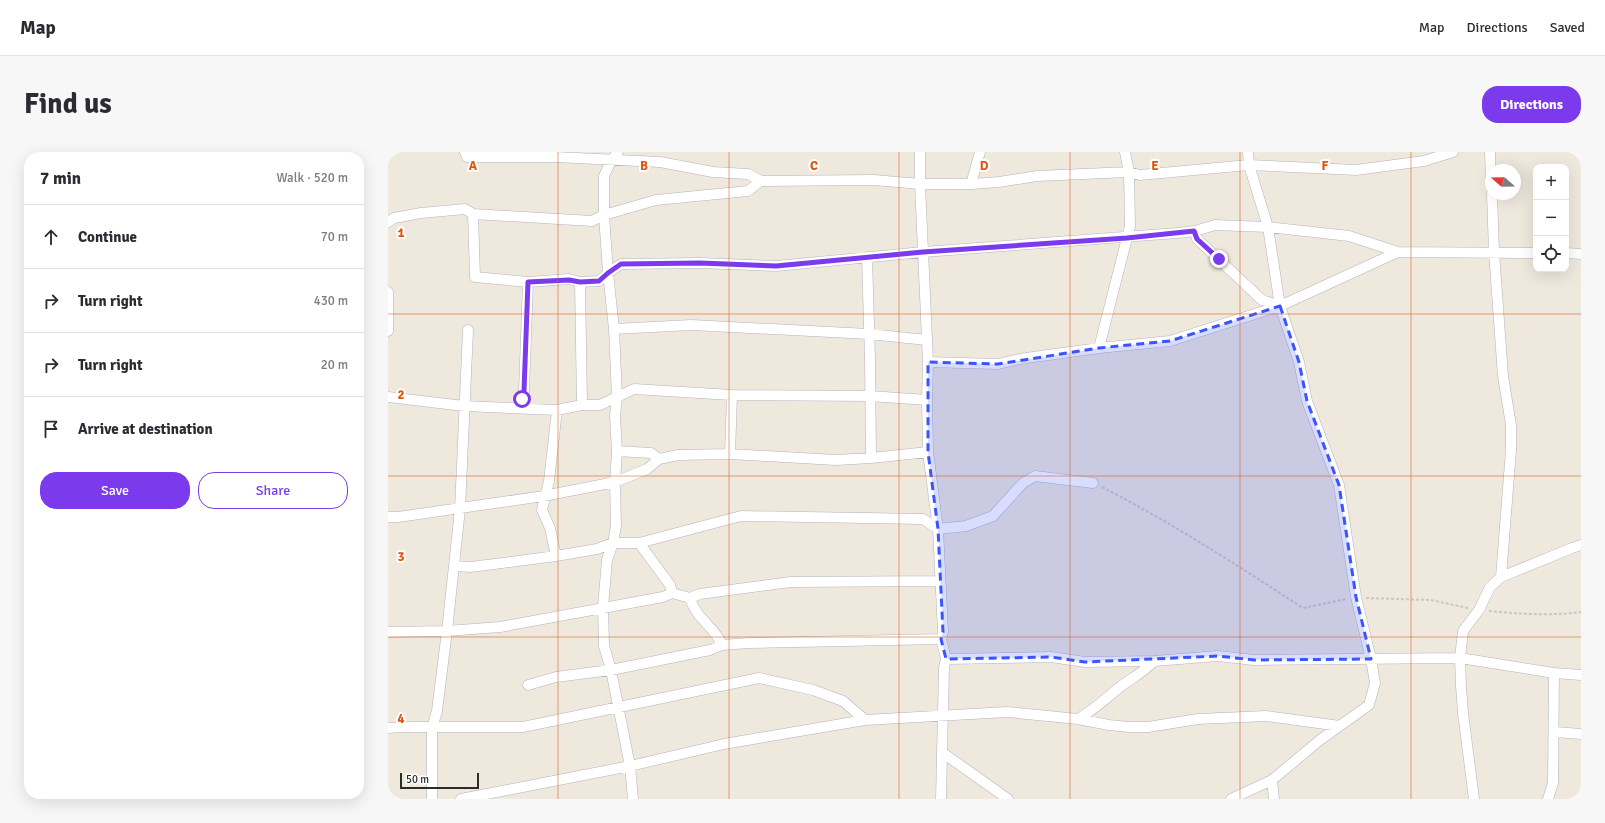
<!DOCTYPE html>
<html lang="en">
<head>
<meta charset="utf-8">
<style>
	body { margin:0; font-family:Signika,sans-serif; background:#f7f7f7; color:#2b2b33 }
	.controls { position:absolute; right:12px; top:12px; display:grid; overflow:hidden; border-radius:8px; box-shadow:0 4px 16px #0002 }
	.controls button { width:36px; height:36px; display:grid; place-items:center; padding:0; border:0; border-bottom:1px solid #e1e1e2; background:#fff; color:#2b2b33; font:20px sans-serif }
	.compass { position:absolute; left:1097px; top:12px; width:36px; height:36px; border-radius:50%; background:#fff; box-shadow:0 4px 16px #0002; rotate:290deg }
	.scale { position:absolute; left:12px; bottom:10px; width:79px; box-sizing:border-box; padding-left:4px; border:2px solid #2c2c2c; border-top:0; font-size:11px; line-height:14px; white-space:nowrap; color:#2c2c2c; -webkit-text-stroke:3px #fff; paint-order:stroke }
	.stop { position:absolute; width:12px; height:12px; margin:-9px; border:3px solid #7c3aed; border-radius:50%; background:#fff }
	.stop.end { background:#7c3aed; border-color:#fff; box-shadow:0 1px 4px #0008 }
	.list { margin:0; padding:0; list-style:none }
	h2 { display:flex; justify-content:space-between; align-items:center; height:52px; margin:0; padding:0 16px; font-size:17px }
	h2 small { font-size:13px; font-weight:400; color:#7c7c81 }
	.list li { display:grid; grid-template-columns:26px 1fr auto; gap:12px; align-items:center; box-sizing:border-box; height:64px; padding:0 16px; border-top:1px solid #e1e1e2 }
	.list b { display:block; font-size:15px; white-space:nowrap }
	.list em { font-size:13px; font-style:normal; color:#7c7c81 }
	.actions { display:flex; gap:8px; padding:12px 16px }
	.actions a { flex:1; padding:9px 0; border:1px solid #7c3aed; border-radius:16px; text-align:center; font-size:14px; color:#7c3aed }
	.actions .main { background:#7c3aed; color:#fff }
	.icon { flex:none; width:22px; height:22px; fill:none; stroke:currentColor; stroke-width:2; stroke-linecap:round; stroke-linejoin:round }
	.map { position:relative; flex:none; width:1193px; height:647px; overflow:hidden; border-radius:16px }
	header { display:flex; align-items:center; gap:24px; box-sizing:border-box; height:56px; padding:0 20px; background:#fff; border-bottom:1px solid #e1e1e2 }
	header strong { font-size:19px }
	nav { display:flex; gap:22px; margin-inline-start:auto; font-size:14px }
	.intro { display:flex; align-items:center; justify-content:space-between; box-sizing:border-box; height:96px; padding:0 24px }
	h1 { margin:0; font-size:28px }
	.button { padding:10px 18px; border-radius:16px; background:#7c3aed; color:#fff; font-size:14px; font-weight:700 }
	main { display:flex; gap:24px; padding:0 24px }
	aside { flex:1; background:#fff; border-radius:16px; box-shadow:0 4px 16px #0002 }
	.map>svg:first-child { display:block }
</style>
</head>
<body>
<header>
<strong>Map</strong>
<nav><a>Map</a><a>Directions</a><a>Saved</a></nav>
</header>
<div class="intro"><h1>Find us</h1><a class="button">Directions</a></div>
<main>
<aside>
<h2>7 min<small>Walk · 520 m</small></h2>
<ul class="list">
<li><svg class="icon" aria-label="ahead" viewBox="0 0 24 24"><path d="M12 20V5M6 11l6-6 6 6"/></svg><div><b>Continue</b></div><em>70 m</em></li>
<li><svg class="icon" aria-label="right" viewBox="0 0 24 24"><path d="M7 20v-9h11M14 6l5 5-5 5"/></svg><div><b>Turn right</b></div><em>430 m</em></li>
<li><svg class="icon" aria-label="right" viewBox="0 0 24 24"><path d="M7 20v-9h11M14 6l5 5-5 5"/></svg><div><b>Turn right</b></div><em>20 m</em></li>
<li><svg class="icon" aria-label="arrive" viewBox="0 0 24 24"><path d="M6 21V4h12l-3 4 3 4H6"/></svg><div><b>Arrive at destination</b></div></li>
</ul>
<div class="actions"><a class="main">Save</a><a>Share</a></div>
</aside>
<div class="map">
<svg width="1193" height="647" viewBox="0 0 1193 647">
	<rect width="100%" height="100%" fill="#efe8dd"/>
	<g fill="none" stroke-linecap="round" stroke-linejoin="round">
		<defs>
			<path id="street" d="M77,0l2,5h88l105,5 53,10 35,2 13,7 113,-1 46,4h51l28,-2 38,-6 92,-4 11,3 109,-10 107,5 68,-9 29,-9
				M230,0l-7,9 -7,15v39l4,58 6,56 3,69 -2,18 2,35 -2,31 1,44 -3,17 -6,17 -4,47 1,39 7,24 19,96 3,33
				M532,0v32l8,178 -1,38 1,52 10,77 5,103 -2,7 5,20 -2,9 -3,131
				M1102,0l1,29
				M583,32l9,-32
				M1104,42l2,58 9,124 8,49v25l-10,127
				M85,62l2,63 53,5 41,-3 11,3 19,-1 9,-8 13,-9 79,-1 76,3 147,-14 254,-19 18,-2 20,-6 53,2 81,9 49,16
				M0,70l6,-4 27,-5 44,-4 8,5 119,7 12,-6 52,-15 92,-9 13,-10
				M807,79l2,8 65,61 18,6
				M1178,101l15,1
				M479,105l3,102 1,99
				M192,130l2,123
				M0,140v39
				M226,177l77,-4 178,9 58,6
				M711,196l31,-122 -1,-54 -4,-20
				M540,210l70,2 21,-5 80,-11 71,-7 110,-35 118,-54 138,1
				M0,245l76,9 93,4 25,-5h18l34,-16 98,6 138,1 57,4
				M132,255l4,-16 4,-109
				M229,299l34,2 8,6
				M342,302l2,-59
				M0,365h10l146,-21 71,-14 32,-13 12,-10 19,-4 52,-1 106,6 35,-2 57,-6
				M251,391l31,42 2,8
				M168,404l-6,-28 -8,-18 7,-29 8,-71
				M67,414l16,1 85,-11 41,-7 16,-6h26l102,-27 182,3 15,10 28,-3 27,-10 30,-33 12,-7 58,7
				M302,446c7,23 25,28 32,47
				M0,480l59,-1 53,-4 163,-30 9,-4 18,5 10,-4 91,-12 149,-1
				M558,507l105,-2 34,5 69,-1 64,-5 36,4 206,-2 94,15 -1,110 -5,16
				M1166,521l27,2
				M140,533l28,-8 55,-7 99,-20 12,-5 27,-2 192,-4
				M690,567c16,-9 28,-21 42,-32 12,-9 24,-15 34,-26
				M0,576l16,-1h119l236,-49 54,12 30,11 22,19
				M1167,580l26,2
				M555,601l65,46
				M884,628l2,19
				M44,647v-71l5,-17 10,-80 13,-122 8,-179
				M73,647l169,-33 94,-22 141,-24 142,-8 71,7 31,6 20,2h19l50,-8 68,-3 74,10
				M843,647l41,-19 48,-40 49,-35 6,-22 -4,-24 -15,-62 -17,-112 -32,-84 -8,-39 -19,-56 -12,-79 -19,-62 -1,-13
				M1086,647l-11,-86 -2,-27 -1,-28 3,-27 16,-21 11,-23 11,-10 71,-29 9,-3"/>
		</defs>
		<use href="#street" stroke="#b1b3c1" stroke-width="11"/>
		<path stroke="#c8c8c8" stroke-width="2" stroke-dasharray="3 2" stroke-linecap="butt" d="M714,335c70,36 135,78 201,121l44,-9
			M978,446l65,2 37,8
			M1101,459c31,3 61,5 92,1"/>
		<use href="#street" stroke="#fff" stroke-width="10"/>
	</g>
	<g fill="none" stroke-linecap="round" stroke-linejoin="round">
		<path stroke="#7c3aed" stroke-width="5" d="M134,247l2,-8 4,-109 41,-2 11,2 19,-1 9,-8 13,-9 79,-1 76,3 147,-14 204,-14 67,-7 3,8 22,20"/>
	</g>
	<path fill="#3a55ff" fill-opacity="0.2" stroke="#3a55ff" stroke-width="3" stroke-dasharray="8 5" stroke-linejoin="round" d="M892,154l19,56 8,39 32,84 17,112 15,62 -117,1 -36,-4 -133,6 -34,-5 -105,2 -5,-20 2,-7 -5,-103 -10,-77v-90l70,2 101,-16 71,-7z"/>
	<path fill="none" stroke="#df570e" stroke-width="1" stroke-opacity="0.55" d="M170,0v647M341,0v647M511,0v647M682,0v647M852,0v647M1023,0v647M0,162h1193M0,324h1193M0,485h1193"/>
	<g font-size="13" text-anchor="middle" font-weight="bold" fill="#df570e" stroke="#fff" stroke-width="4" stroke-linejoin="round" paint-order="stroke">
		<text x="85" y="18">A</text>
		<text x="256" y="18">B</text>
		<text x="426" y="18">C</text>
		<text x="596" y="18">D</text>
		<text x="767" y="18">E</text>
		<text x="937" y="18">F</text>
		<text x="13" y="85">1</text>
		<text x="13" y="247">2</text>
		<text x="13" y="409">3</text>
		<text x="13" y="571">4</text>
	</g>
</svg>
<div class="controls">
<button>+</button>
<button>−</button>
<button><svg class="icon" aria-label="locate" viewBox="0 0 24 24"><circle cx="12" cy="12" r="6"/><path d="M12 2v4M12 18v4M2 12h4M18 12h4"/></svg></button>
</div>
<svg class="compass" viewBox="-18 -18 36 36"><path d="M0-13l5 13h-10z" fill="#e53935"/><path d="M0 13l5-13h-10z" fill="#7c7c81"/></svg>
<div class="scale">50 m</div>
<div class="stop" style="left:134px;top:247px"></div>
<div class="stop end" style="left:831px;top:107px"></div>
</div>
</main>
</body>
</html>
